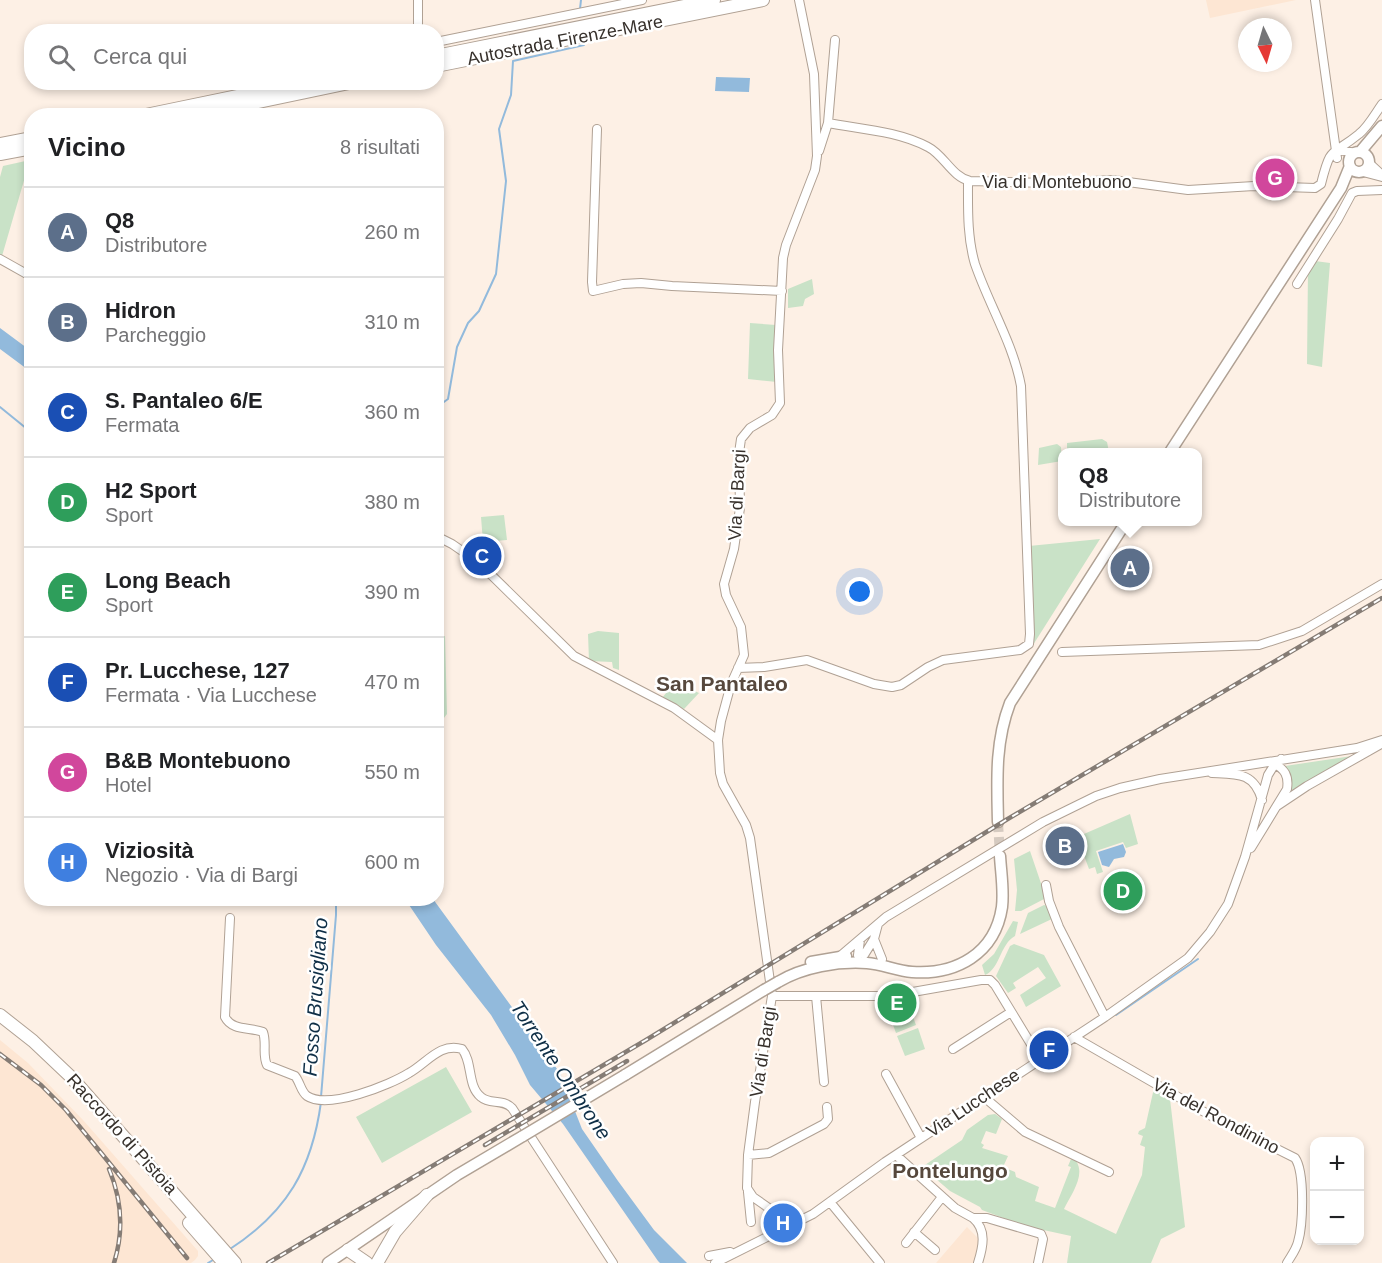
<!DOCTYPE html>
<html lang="it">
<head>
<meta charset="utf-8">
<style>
	body { margin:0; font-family:Helvetica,sans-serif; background:#f2f2f2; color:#202124 }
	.controls { position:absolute; right:18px; bottom:18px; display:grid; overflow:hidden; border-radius:12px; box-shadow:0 3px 9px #0003 }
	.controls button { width:54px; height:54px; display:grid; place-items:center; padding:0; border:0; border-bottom:2px solid #e0e0e0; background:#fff; color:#202124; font:30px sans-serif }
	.compass { position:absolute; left:1238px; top:18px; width:54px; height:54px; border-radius:50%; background:#fff; box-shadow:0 3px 9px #0003; rotate:175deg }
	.you { position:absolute; left:860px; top:592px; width:21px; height:21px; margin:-15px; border:4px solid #fff; border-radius:50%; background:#1a73e8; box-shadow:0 0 0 9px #1a73e833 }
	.badge { display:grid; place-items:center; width:39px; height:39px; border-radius:50%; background:#84228b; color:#fff; font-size:20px; font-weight:700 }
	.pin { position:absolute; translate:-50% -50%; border:3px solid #fff; box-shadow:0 2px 6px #0006 }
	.popup { position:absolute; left:1058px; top:448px; width:144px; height:78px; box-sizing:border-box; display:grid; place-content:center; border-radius:12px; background:#fff; filter:drop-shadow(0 2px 4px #0005); font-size:20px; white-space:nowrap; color:#757577 }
	.popup b { font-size:22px; color:#202124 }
	.popup::after { content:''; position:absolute; left:50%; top:100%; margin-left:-12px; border:12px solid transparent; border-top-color:#fff }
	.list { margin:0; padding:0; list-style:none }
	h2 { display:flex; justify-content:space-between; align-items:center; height:78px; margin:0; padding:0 24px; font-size:26px }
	h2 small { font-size:20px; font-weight:400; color:#757577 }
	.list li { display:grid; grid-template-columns:39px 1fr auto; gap:18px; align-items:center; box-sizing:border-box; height:90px; padding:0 24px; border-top:2px solid #e0e0e0 }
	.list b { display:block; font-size:22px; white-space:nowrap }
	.list p { margin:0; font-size:20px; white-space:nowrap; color:#757577 }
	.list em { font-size:20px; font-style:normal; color:#757577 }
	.icon { flex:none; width:33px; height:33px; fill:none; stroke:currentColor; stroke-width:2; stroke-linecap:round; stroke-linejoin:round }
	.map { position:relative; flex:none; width:1382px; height:1263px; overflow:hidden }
	.search { position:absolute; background:#fff; box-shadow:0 3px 9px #0003; left:24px; top:24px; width:420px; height:66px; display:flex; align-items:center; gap:15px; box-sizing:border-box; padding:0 21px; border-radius:24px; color:#757577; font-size:22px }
	.panel { position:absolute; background:#fff; box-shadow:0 3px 9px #0003; left:24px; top:108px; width:420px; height:798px; border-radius:24px }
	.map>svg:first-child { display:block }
</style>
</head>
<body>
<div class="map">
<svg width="1382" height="1263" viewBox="0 0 1382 1263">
	<rect width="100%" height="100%" fill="#fdf0e5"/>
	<path fill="#fde6d3" d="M1206,0h90l-86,18z
		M0,1040l28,23 55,57 115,131v5l-3,4 -4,3h-191z
		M967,1227l11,11 1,9 -5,16h-38z"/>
	<path fill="#c9e2c7" d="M30,160l-28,96 -2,-1v-78l3,-11z
		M1315,261l15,2 -8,104 -15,-3 1,-95z
		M812,279l2,15 -9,5 -2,7 -15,2v-19z
		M750,323l26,2 1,57 -29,-3z
		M1102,439l5,3 2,10h-42v-9z
		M1057,444l4,3 1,14 -24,4 1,-17z
		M504,515l3,25 -24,2 -2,-25z
		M1100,539l-67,106 -4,-99z
		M598,631l21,2v37l-6,-2 -1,-6 -23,-1 -1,-27z
		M445,636l2,78 -10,13v-90z
		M675,682l24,11 -15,16 -22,-11z
		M1352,756l-62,38 -1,-1 1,-18 -5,-9z
		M1130,814l8,30 -12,4 -3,-6 -27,9 7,21 -6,2 -2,-7 -6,2 -12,-32z
		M1030,851l16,47 -25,13h-6l2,-21 -3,-31z
		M1044,905l3,1 7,12 -34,16 8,-21z
		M1013,921l5,1 -3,14c-15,8 -15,33 -30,39l-3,-10 12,-11z
		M1014,944l30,11 17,31 -35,21 -6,-12 26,-17 -8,-11 -25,16 3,5 -8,5 -12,-17 14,-30z
		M908,1003l8,22 -20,8 -8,-22z
		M918,1028l7,21 -20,7 -8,-20z
		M446,1067l26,45 -90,51 -26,-46z
		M1154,1088l13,7 3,4 15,128 -24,12 -10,24h-84l4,-27 -46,-10 -43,-16 -2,-3 -30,-16 -28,-24 40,-27 5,-10 21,-15 7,-1 7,5 -6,15 -10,-3 -5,12 3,2 -2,3 26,8 -5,11 12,5 1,5 23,10 -4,14 20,7 16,-41 -3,-1 3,-7 5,2c10,14 -5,34 -12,48l52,25 26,-59 3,-28 -5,-2 3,-9 -5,-2 1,-3 6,-3z"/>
	<path fill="#92badc" d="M716,77l34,1 -1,14 -34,-1z
		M0,328l31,23v21l-31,-23z
		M1123,844l3,8 -2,5 -10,2 -5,8 -7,-2 -4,-13z
		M405,899h28l127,174 22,56 36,52 36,49 33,33h-27l-2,-2 -95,-137 -33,-39 -15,-30 -24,-40 -55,-70z"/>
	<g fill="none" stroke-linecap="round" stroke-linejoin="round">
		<path stroke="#92badc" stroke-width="2" d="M580,9l1,-9
			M0,407l32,26
			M437,407l11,-8 9,-52 11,-24 11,-12 17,-37 10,-93 -7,-52 12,-34 2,-34 71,-16
			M1116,1015l82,-56
			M321,1097l15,-182v-17
			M230,1249c57,-37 82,-80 91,-147
			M208,1263l5,-3"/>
		<path stroke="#d5cac0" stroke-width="10" stroke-dasharray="10 5" stroke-linecap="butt" d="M998,822l2,34"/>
		<defs>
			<path id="minor" d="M418,0v32
				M1315,0l22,158
				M436,42l206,-42
				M828,123l7,-83
				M597,129l-5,153 1,9 30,-7 18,-1 31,3 110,5
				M1336,149l19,4
				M819,151l9,-28c32,6 70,8 100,24 16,8 24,30 42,34l79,2 64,-3 75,10 66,-4 61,2 6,-4c10,-40 10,-27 38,-50 9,-7 16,-20 23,-30
				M1369,163l13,12
				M1363,172l19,5
				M0,259l32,18
				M1297,284l41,-65 14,-26 5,-2 25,-1
				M436,536l16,8 26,18 96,94 100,52 44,32
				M1062,652l197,-7 43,-14 80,-47
				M738,668l26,-1 43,-7 67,24 18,3 9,-2 27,-18 15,-7 77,-10 9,-6 1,-10 -9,-248c-8,-43 -32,-81 -46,-122 -8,-27 -7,-56 -7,-83
				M1212,773c25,1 42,-1 50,27
				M1277,806l30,-20 74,-42
				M1251,848l36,-59c2,-13 -2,-20 -14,-26
				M1046,885l3,16 10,26 46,90
				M230,918l-5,99c7,14 25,10 38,15 4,11 -1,23 4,33l28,11c5,6 6,16 12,20 21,14 83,-11 102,-23 17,-9 31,-31 53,-24 11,13 5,37 19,48 9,8 21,1 31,11l101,155
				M874,939l8,20
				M858,955l2,-15
				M864,955l10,-16 4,-15
				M839,957l47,-40 157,-95 53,-26 24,-8 40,-9 197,-31 25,-8
				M772,996h118l91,-16h9l5,5 45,74
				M816,996l8,86
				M1074,1037l139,80 82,41c10,14 8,67 3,84 -2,8 -7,14 -11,21
				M953,1049l58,-37
				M886,1074l35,64
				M984,1097l41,35 84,40
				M748,1155l21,-2 55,-29 4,-5 -1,-12
				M896,1155l59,53 18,10h14l54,16 2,5 -5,24
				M748,1192l3,30
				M830,1202l50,61
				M973,1218c14,12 10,29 5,45
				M793,1225l-40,-28 -6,-9 1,-33 7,-53 17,-106 -22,-158 -4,-13 -23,-41 -3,-11 -2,-33 3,-19 10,-37 13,-29 -3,-28 -15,-32 -2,-11 10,-35 6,-41 -1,-55 2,-14 9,-11 22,-13 8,-12 -2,-53 5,-92 3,-13 29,-75 2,-14 -3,-82 -15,-74
				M914,1232l21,18
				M906,1243l36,-46
				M709,1256l21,-4
				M715,1263l98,-49 72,-52 220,-145 83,-59 22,-26 18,-28 17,-47 23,-82 5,-8 8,-8"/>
			<path id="major" d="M1349 162a10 10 0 1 1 20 0a10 10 0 1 1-20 0Z
				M1360,152l22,-26
				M1170,452l171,-264 9,-22
				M998,822c-1,-42 -3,-80 12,-119l116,-181
				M811,962l35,-6
				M778,982c25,-15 60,-21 89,-19 15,1 30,8 45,9 44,3 83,-18 90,-65 2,-17 -1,-34 -2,-51
				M625,1075l139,-85
				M328,1263l129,-88 66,-39"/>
			<path id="highway" d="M436,56l278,-56
				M436,66l327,-66
				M141,116l164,-34
				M191,116l163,-34
				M0,144l32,-6
				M0,154l32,-6
				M0,1015l33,26 38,36 164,186
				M189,1223l35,40
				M348,1250l19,13
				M377,1263l18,-31 32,-37"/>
		</defs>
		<use href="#minor" stroke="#b0a194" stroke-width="10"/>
		<use href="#major" stroke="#b0a194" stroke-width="13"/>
		<use href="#highway" stroke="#b0a194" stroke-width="14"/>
		<use href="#minor" stroke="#fff" stroke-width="8"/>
		<use href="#major" stroke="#fff" stroke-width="10"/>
		<use href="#highway" stroke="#fff" stroke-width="12"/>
		<defs>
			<path id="rail" d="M0,1054l41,31 25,25 121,148
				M485,1145l142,-84
				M109,1169c13,31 15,62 5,94
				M268,1263l378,-223 360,-220 376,-222"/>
		</defs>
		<use href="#rail" stroke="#857c75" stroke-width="4.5"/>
		<use href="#rail" stroke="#fff" stroke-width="2" stroke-dasharray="7" stroke-linecap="butt"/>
		<defs>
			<path id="major-bridge" d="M764,990l14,-8
				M523,1136l102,-61"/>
		</defs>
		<use href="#major-bridge" stroke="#b0a194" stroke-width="13" stroke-linecap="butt"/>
		<use href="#major-bridge" stroke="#fff" stroke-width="10"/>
	</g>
	<g text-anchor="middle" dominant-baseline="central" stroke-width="5" stroke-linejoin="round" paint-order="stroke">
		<g font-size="18" fill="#37312c" stroke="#fff">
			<text transform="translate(565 40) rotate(-11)">Autostrada Firenze-Mare</text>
			<text x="1057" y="182">Via di Montebuono</text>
			<text transform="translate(737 495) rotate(-87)">Via di Bargi</text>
			<text transform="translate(763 1052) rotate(-81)">Via di Bargi</text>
			<text transform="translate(973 1103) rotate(-34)">Via Lucchese</text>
			<text transform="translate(1216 1116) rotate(28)">Via del Rondinino</text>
			<text transform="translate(122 1134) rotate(48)">Raccordo di Pistoia</text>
		</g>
		<g font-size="20" font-style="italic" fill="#0e2e46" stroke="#fff">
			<text transform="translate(315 997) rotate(-86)">Fosso Brusigliano</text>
			<text transform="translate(561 1070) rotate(56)">Torrente Ombrone</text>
		</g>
		<g font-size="21" font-weight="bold" fill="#56483d" stroke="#fff">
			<text x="722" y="683">San Pantaleo</text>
			<text x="950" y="1170">Pontelungo</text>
		</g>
	</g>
</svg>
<div class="controls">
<button>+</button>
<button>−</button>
</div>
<svg class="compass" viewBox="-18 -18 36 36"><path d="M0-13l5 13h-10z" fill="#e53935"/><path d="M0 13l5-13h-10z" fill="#757577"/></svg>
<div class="you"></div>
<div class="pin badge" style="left:1130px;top:568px;background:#5c6f8a">A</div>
<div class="popup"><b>Q8</b>Distributore</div>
<div class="pin badge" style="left:1065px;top:846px;background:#5c6f8a">B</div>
<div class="pin badge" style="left:482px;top:556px;background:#1a4fb4">C</div>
<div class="pin badge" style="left:1123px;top:891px;background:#2e9e5b">D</div>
<div class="pin badge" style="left:897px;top:1003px;background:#2e9e5b">E</div>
<div class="pin badge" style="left:1049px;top:1050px;background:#1a4fb4">F</div>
<div class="pin badge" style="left:1275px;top:178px;background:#d1479c">G</div>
<div class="pin badge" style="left:783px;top:1223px;background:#3f7fe0">H</div>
<div class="search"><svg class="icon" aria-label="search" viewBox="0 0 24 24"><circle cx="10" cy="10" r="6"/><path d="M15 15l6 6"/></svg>Cerca qui</div>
<section class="panel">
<h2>Vicino<small>8 risultati</small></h2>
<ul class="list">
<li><span class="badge" style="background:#5c6f8a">A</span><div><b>Q8</b><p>Distributore</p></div><em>260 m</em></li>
<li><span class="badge" style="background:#5c6f8a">B</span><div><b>Hidron</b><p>Parcheggio</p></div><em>310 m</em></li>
<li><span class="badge" style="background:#1a4fb4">C</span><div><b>S. Pantaleo 6/E</b><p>Fermata</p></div><em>360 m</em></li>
<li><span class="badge" style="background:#2e9e5b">D</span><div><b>H2 Sport</b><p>Sport</p></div><em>380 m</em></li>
<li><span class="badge" style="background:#2e9e5b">E</span><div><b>Long Beach</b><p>Sport</p></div><em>390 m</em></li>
<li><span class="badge" style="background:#1a4fb4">F</span><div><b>Pr. Lucchese, 127</b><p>Fermata · Via Lucchese</p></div><em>470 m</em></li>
<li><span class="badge" style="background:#d1479c">G</span><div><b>B&amp;B Montebuono</b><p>Hotel</p></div><em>550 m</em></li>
<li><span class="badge" style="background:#3f7fe0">H</span><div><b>Viziosità</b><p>Negozio · Via di Bargi</p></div><em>600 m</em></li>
</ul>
</section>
</div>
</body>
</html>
